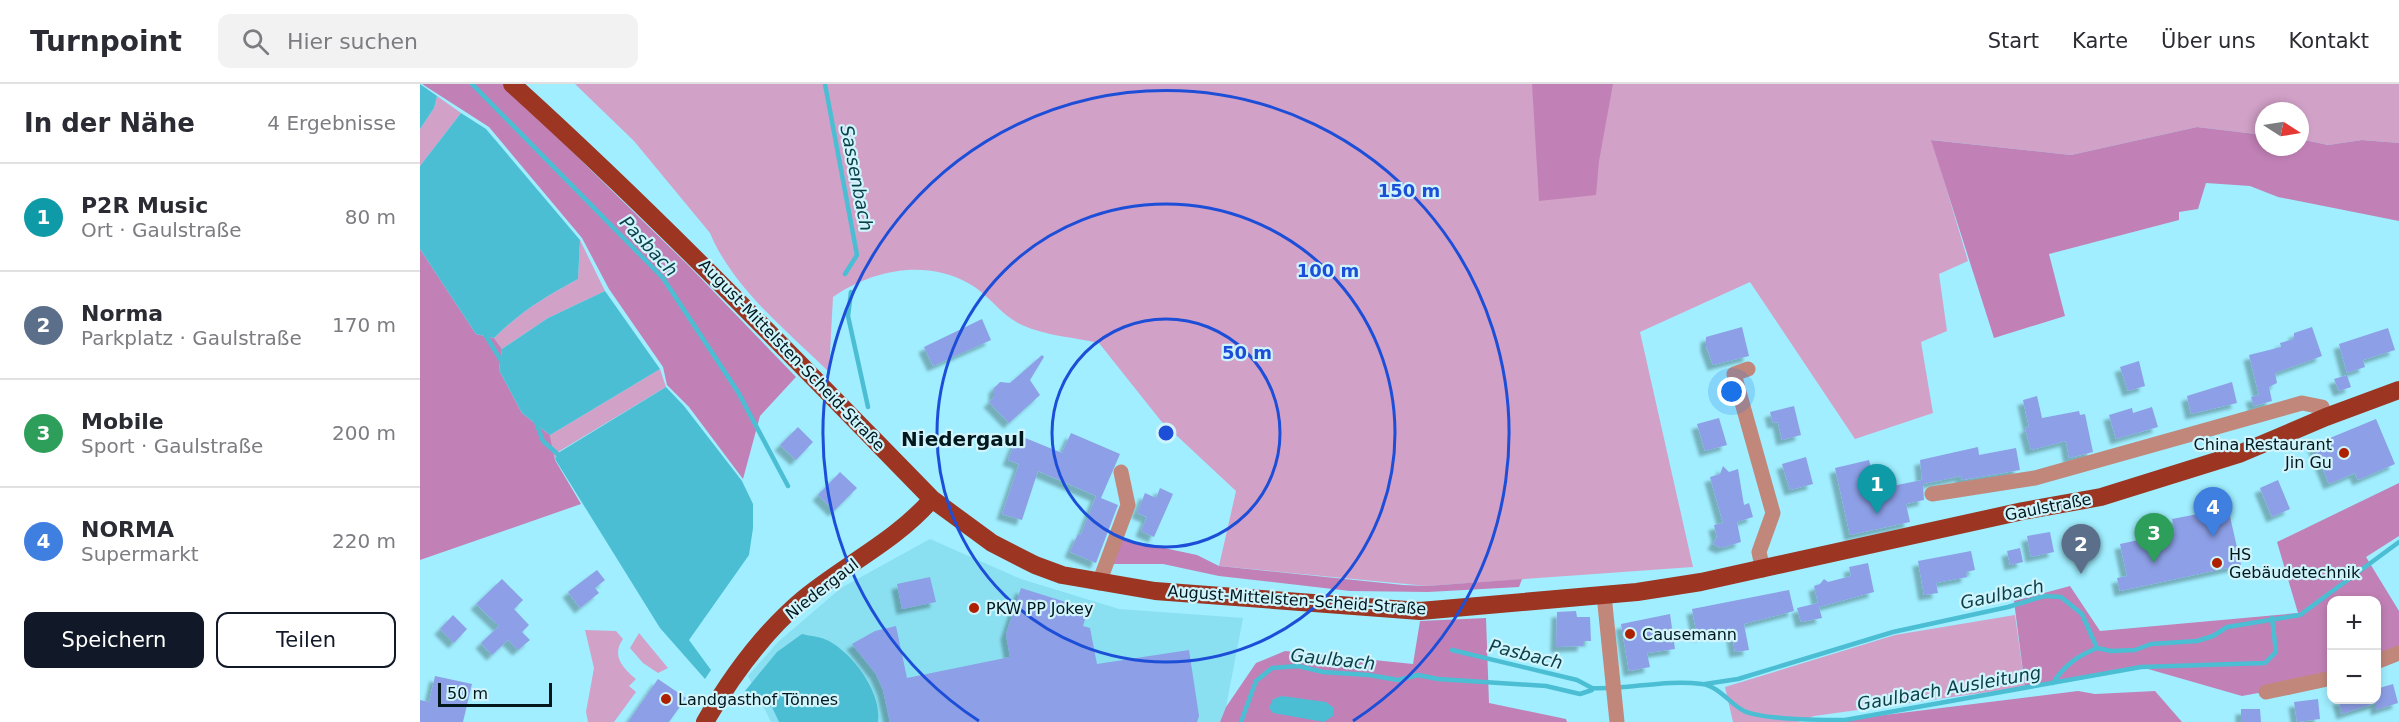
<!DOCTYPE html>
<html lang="de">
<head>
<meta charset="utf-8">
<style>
	body { margin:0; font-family:"DejaVu Sans",sans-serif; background:#f2f2f3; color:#2b2b33 }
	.controls { position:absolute; right:18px; bottom:18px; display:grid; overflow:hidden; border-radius:12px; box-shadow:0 3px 9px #0003 }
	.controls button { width:54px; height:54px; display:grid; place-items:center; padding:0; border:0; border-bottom:2px solid #e1e1e2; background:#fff; color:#2b2b33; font:30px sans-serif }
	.compass { position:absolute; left:1835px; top:18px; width:54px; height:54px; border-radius:50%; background:#fff; box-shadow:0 3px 9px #0003; rotate:102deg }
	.scale { position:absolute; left:18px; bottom:15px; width:114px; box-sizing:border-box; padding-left:6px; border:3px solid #02171c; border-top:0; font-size:16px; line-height:21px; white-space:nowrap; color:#02171c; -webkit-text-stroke:4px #cff4fc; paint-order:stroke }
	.you { position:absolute; left:1312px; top:308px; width:21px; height:21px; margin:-15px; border:4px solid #fff; border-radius:50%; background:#1a73e8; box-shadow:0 0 0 9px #1a73e833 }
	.badge { display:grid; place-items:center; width:39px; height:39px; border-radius:50%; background:#111827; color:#fff; font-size:20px; font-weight:700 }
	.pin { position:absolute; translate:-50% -50px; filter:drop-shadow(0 2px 3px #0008) }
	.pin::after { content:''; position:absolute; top:32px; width:21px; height:18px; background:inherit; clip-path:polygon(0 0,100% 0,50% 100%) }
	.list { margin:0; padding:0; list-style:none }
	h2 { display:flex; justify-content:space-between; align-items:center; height:78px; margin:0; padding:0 24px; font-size:26px }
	h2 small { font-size:20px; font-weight:400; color:#7c7c81 }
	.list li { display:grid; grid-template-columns:39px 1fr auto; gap:18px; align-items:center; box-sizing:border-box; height:108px; padding:0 24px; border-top:2px solid #e1e1e2 }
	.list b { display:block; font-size:22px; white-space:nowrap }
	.list p { margin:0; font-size:20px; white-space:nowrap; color:#7c7c81 }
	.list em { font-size:20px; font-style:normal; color:#7c7c81 }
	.actions { display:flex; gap:12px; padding:18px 24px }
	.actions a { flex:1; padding:14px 0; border:2px solid #111827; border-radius:12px; text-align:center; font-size:21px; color:#111827 }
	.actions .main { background:#111827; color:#fff }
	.icon { flex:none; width:33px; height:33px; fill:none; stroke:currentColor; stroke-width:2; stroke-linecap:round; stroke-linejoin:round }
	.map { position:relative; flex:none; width:1979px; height:638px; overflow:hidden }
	header { display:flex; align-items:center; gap:36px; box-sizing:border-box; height:84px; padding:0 30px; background:#fff; border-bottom:2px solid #e1e1e2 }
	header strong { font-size:28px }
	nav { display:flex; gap:33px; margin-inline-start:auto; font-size:21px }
	.search { width:420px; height:54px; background:#f2f2f3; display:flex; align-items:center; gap:15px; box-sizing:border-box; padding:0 21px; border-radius:12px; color:#7c7c81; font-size:22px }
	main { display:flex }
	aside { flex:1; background:#fff }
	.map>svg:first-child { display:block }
</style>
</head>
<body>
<header>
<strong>Turnpoint</strong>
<div class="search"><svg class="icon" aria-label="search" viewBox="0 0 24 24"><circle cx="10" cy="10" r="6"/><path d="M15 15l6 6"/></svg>Hier suchen</div>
<nav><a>Start</a><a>Karte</a><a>Über uns</a><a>Kontakt</a></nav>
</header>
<main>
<aside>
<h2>In der Nähe<small>4 Ergebnisse</small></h2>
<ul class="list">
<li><span class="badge" style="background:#0f9aa8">1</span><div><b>P2R Music</b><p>Ort · Gaulstraße</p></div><em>80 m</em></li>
<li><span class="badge" style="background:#5c6f8a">2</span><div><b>Norma</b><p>Parkplatz · Gaulstraße</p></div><em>170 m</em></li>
<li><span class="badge" style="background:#2e9e5b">3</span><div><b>Mobile</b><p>Sport · Gaulstraße</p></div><em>200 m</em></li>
<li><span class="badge" style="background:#3f7fe0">4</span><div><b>NORMA</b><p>Supermarkt</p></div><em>220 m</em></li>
</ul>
<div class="actions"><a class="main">Speichern</a><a>Teilen</a></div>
</aside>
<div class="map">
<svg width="1979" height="638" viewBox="0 0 1979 638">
	<defs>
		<filter id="shadow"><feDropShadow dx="-5.5" dy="5.5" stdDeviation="1.5" flood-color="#0004"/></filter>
	</defs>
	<rect width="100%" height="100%" fill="#a0eeff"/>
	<path fill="#8adff0" d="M510,455l91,40 98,30 124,9 -17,89 -6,15h-449l-23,-46 30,-34 63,-54z"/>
	<path fill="#d2a1c8" d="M155,0h1824v59l-37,-3 -34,5 -28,-6v-28h-36v24l-67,-8 -126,28 -139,-15 36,121 -29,13 8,57 -26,11 12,71 -78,26 -105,-157 -110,50 53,235 -266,19 -208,-20 17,-75 -75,-70 -62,-78c-26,-6 -53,-7 -77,-18 -21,-9 -34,-32 -54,-42 -43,-24 -96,-13 -135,14l-4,75c-42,-41 -96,-84 -119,-139l-76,-92z
		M17,12l24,17 -41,53v-37l14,-21z
		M160,156l25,51 -57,27 -46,31 -8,-11c26,-26 52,-42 84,-59z
		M240,285l6,18 -108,65 -3,7 -5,-24z
		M1595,531l10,72 -211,29 -17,6h-64l-8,-35 170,-52z
		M165,546l31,1 7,8c-12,17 0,29 13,40l-7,7 7,6 -22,30h-26l-2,-10 8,-44z
		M219,549l29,35 -10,5 -15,-10 -13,-15z"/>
	<path fill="#c181b6" d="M2,0h81l185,181 108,112 -36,39 -17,63 -54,-72 -22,-22 -4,-18 -54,-78 -27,-51 -93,-111z
		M1112,0h81l-14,77 -3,34 -57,6z
		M1777,43l67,8v12h36v-8l28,6 34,-5 37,3v78l-121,-24 -28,-11 -44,-3 -8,26 -19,3v8l-130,34 16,62 -71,22 -63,-198 140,15z
		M0,165l56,85 18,4 8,11 -3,21 23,43 28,22 5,25 26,44 -161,56z
		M1979,399v53l-33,21 33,54v42l-22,9 -1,-62h-44l-1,78 -9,3 -80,15 -101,-29 -116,20 -11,-86 56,-15 30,45 198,-18 -21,-71z
		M702,455l75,16 22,11 184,19 24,1 95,-7 -3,8 -91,5 -78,-1 -131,-15 -56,-12h-52z
		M1066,534l3,85 77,16 1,3h-347l6,-15 30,-44 29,-12 128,13 7,-43z
		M1658,607l17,3 60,-3 27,31h-354z"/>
	<path fill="#4bbed4" d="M0,0l17,12 -3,12 -14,21z
		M41,29l25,16 94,111 -2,39c-32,17 -58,33 -84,59l-18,-4 -56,-85v-83z
		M185,207l55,78 -110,66 -28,-22 -23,-43 3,-21 46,-31z
		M246,303l18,19 58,75 11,23v24l-4,27 -60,85 22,30 -6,9 -45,-51 -105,-169 3,-6z
		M382,550c8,2 20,3 27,7 25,14 53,52 49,81h-99l-7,-15 -19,-6 -8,-10 32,-39z
		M862,612l44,6 8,6 -1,8 -9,6 -51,-9 -4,-5 4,-9z"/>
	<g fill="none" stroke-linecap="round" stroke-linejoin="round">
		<path stroke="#4bbed4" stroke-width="4.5" d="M52,0l191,194 75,114 50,94
			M405,0l32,171 -12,19
			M431,208l-3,24 20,91
			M63,247l19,31
			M116,338l7,19 19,17
			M1032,566l125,30 15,8
			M1633,599c11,-17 24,-27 44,-35
			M1285,600l33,-5 155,-47 115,-25 36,-11 17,1 21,17 15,34 14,3 24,-1 16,-6 46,-3 16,-5 14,-9 73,-12 99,-73
			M821,638l15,-41 16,-13 26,-2 25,6 46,3 29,5 20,-5 20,4 108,7 34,8 12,-4v-2c35,2 72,-9 110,-4 17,2 28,20 42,27 20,9 78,9 101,9l296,-53 124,-4 11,-11 -4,-34"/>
	</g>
	<path fill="#8d9fe6" filter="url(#shadow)" d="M562,235l9,21 -58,26 -9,-19z
		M1322,243l7,29 -36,9 -7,-19v-9z
		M1892,243l10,29 -47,17 2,10 -8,4 3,14 -18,5 -3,-9 8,-2 -10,-40 32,-8 -1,-4 14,-4v-6z
		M1968,244l7,22 -32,10 2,7 -18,6 -8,-29z
		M622,271l2,2 -14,23 10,15 -31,28 -20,-21 5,-5v-9l6,-6 10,1z
		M1719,277l6,25 -17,5 -8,-24z
		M1927,291l4,12 -12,4 -5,-12z
		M1812,298l5,21 -46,11 -4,-18z
		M1617,312l5,22 37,-7 1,4 5,-1 8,38 -24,6 -3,-17 -35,9 -6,-22 4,-1 -6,-27z
		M1374,322l7,29 -19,5 -4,-18 -5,1 -3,-11z
		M1732,323l6,20 -42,12 -7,-24 23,-7 1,5z
		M1299,334l8,27 -22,6 -8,-27z
		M1956,335l19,45 -37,16 -3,-7 -26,11 -16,-39z
		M378,343l15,15 -17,18 -16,-15z
		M651,349l49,21 -19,44 -63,-27 -16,49 -20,-6 17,-50 -11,-4 10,-25 44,18z
		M1558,363l1,8 37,-7 4,22 -58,10 -1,-4 -38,8 1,16 -18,4 4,18 -60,13 -15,-67 34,-8 8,29 45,-9 -2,-20z
		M1386,373l7,27 -23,6 -8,-26z
		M1303,382l6,6 9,-3 6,36 5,-2 4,14 -16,5 4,20 -20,6 -8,-4 4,-7 -3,-12 9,-2 -13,-46 10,-3z
		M420,388l17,16 -23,23 -16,-16z
		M1858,396l12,29 -18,8 -12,-29z
		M740,404l13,6 -19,43 -13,-6 6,-14 -10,-4 8,-20 11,5z
		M676,412l22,9 -22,58 -26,-11 8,-18 3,1z
		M1804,425l5,3 12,53 -121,26 -3,-13 10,-2 -7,-32 55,-12 -3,-13z
		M1630,448l4,20 -23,5 -4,-21z
		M1600,464l3,14 -13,3 -3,-14z
		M1551,467l4,19 -9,2 1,5 -31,6 2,10 -14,2 -6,-34z
		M1448,479l6,29 -55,15 3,11 -21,4 -4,-14 21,-5 -4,-17 6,-2 4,-5 4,3 23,-6 -2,-9z
		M177,486l8,10 -10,8 4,5 -19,15 -12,-16z
		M510,493l6,25 -34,7 -5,-25z
		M82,495l21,21 -9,9 15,16 -7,7 8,8 -12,10 -10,-10 -16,15 -11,-12 18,-17 -23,-22z
		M601,504l67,21 -5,17 7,2 7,36 92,-14 10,66 -2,6h-307l-7,-32 -7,-16 -24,-30 23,-13 21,-5 11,52 103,-21 -4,-23z
		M1369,506l5,21 -50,13 5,26 -14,2 -4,-22 -34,6 -5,-27z
		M1156,527l1,6h13l1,24h-8v5l-27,1 1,-35z
		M1250,530l5,35 -28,4 3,14 -21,4 -8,-47z
		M33,531l14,14 -13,14 -14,-14z
		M15,592l37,8 -9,38h-43v-22l9,2z
		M238,595l28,19 -17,24h-41z
		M1973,600l5,19 -22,7v-7l-34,11 -4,-15h38v-10z
		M1898,615l2,20 -23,3 -3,-20z
		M1821,625h19l1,13h-20z"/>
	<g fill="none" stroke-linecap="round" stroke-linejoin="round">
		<path stroke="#c1877a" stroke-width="15" d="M1328,285l-14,5 39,139 -14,39 4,18
			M1512,410l103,-16 267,-75 20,4 4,10
			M679,499l29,-78 -7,-33
			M1184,511l13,127
			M1956,578l23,-9
			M1846,608l66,-14"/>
		<path stroke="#9c3521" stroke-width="18" d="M92,0c146,132 282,274 420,415l60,44 43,22 27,10 93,16 265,20 217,-19 64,-10 322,-71 78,-14 138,-43 87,-37 73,-27
			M285,638c26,-45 57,-88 97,-122 42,-35 94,-59 130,-101"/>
	</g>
	<g fill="none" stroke="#1d4ed8" stroke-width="3">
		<circle cx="746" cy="349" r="114"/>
		<circle cx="746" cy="349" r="229"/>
		<path d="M559 637A343 343 0 1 1 933 637"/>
	</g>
	<g fill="#ae2100" stroke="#cff4fc" stroke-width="2">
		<circle cx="1924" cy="369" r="6"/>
		<circle cx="1797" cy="479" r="6"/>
		<circle cx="554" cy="524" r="6"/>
		<circle cx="1210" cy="550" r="6"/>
		<circle cx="246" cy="615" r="6"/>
	</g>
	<g text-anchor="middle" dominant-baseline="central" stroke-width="4.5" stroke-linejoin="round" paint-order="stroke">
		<g font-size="16" fill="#02171c" stroke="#cff4fc">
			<text transform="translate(372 271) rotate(46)">August-Mittelsten-Scheid-Straße</text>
			<text transform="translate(1628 423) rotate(-11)">Gaulstraße</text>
			<text transform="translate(402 505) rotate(-38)">Niedergaul</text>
			<text transform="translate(877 516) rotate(4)">August-Mittelsten-Scheid-Straße</text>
		</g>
		<g font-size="16" fill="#02171c" stroke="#cff4fc" text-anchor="start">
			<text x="1912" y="360" text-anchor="end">China Restaurant<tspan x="1912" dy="18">Jin Gu</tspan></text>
			<text x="1809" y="470">HS<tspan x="1809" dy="18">Gebäudetechnik</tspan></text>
			<text x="566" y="524">PKW PP Jokey</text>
			<text x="1222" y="550">Causemann</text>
			<text x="258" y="615">Landgasthof Tönnes</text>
		</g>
		<g font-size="18" font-style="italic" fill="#0a3f49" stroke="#cff4fc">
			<text transform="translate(437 94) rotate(79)">Sassenbach</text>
			<text transform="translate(229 162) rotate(47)">Pasbach</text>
			<text transform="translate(1582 510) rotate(-12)">Gaulbach</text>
			<text transform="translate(1106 570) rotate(14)">Pasbach</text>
			<text transform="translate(913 575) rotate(6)">Gaulbach</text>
			<text transform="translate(1529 604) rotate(-10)">Gaulbach Ausleitung</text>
		</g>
		<g font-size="20" font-weight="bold" fill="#02171c" stroke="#cff4fc">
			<text x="543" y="355">Niedergaul</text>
		</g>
	</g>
	<circle cx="746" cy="349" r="9" fill="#1d4ed8" stroke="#cff4fc" stroke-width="3"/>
	<g font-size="18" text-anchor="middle" font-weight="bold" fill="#1d4ed8" stroke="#cff4fc" stroke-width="4.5" stroke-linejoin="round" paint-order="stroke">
		<text x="989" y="113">150 m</text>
		<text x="908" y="193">100 m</text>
		<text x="827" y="275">50 m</text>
	</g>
</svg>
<div class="controls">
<button>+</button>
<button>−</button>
</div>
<svg class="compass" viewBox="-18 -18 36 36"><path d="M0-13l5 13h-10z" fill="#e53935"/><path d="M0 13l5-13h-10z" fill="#7c7c81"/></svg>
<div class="scale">50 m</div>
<div class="you"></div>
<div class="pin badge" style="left:1457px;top:430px;background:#0f9aa8">1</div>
<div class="pin badge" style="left:1661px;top:490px;background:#5c6f8a">2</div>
<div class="pin badge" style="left:1734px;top:479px;background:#2e9e5b">3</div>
<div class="pin badge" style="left:1793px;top:453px;background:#3f7fe0">4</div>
</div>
</main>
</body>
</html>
